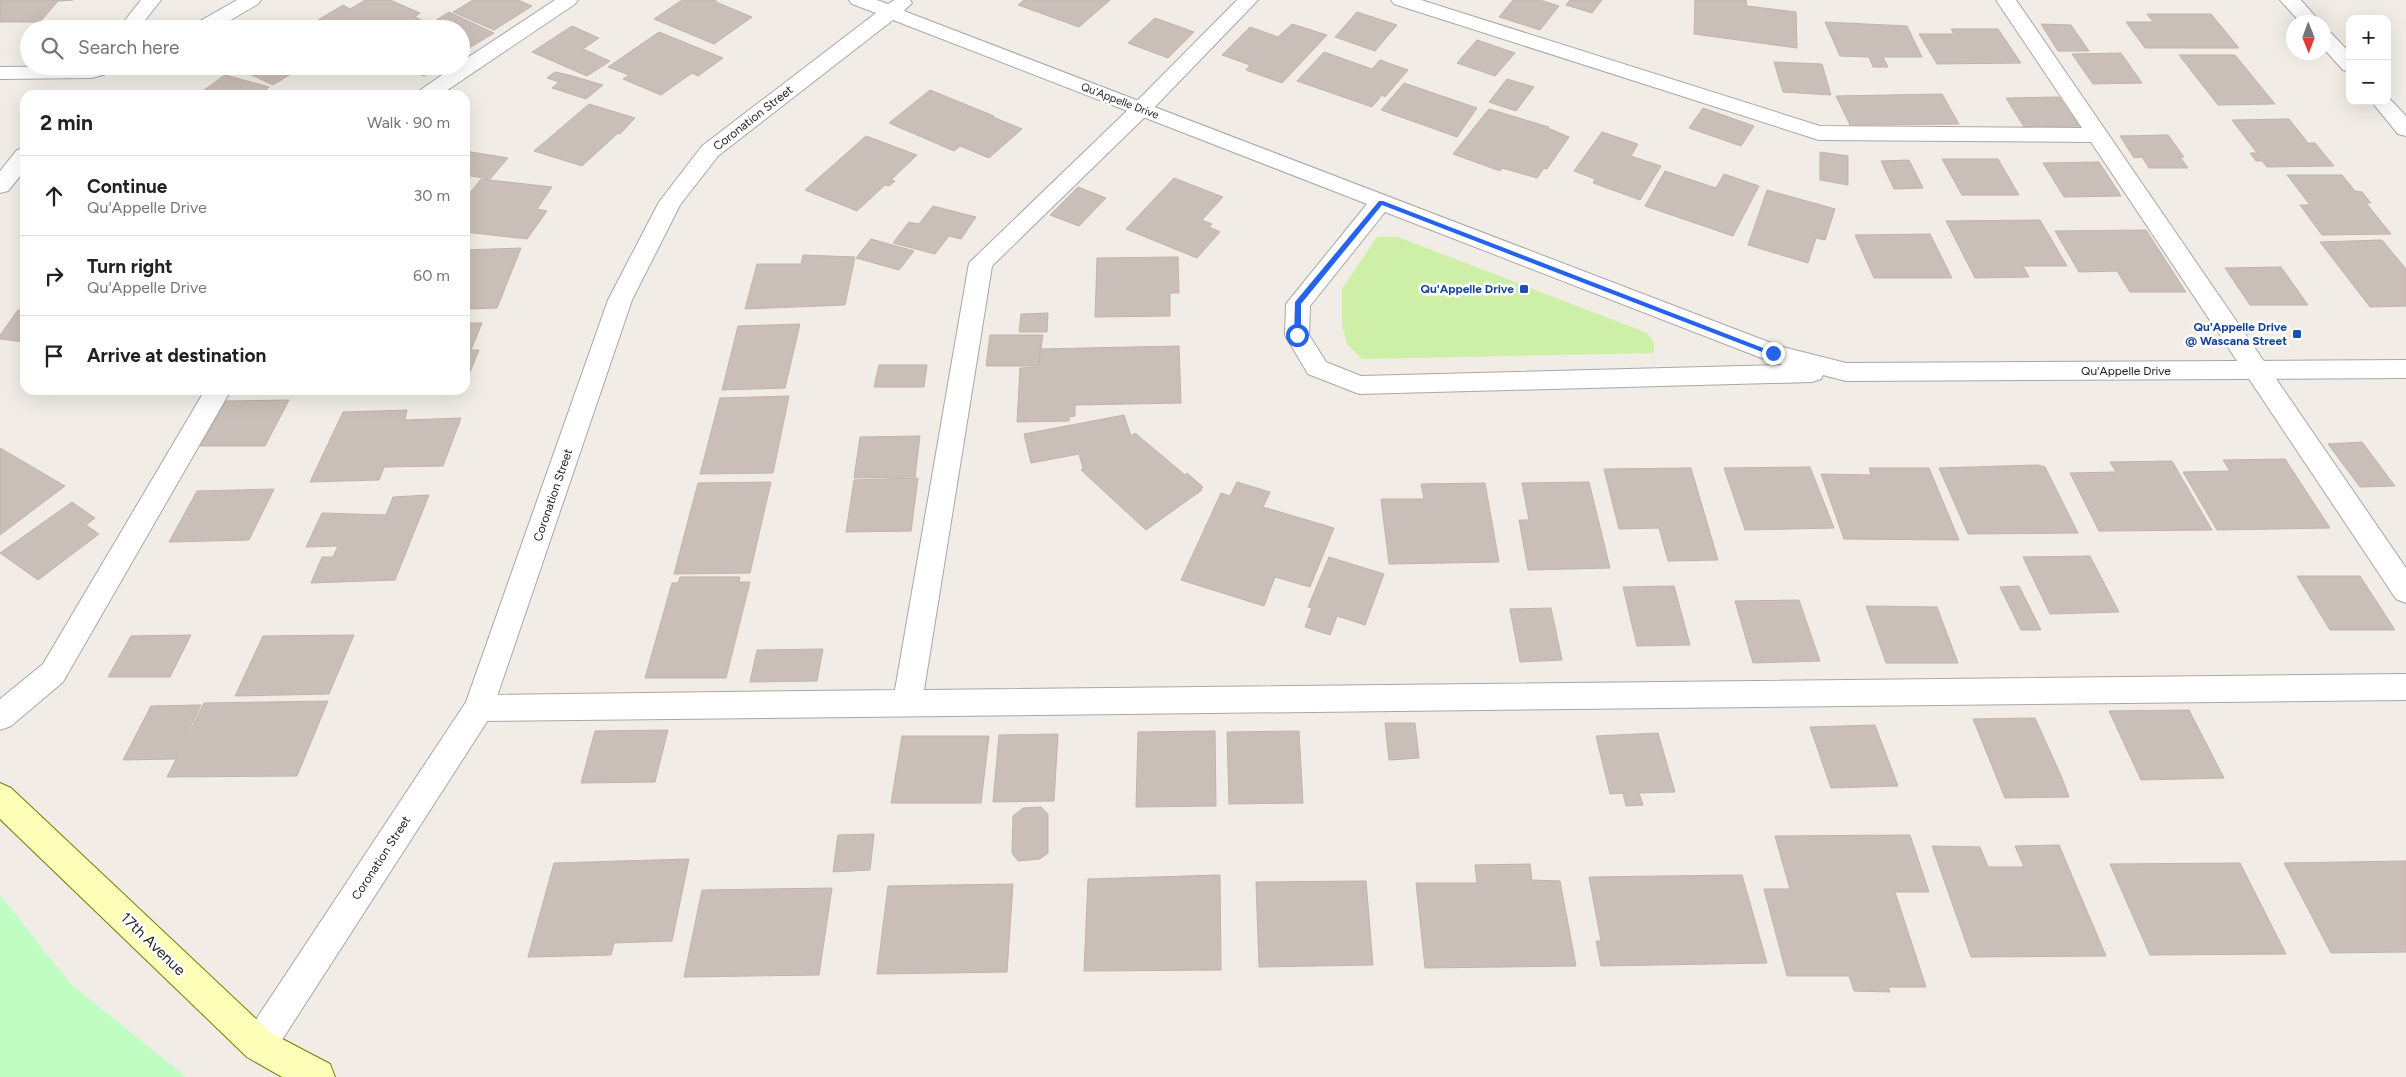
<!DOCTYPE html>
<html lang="en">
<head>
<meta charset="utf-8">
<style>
	body { margin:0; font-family:Figtree,sans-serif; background:#f6f6f6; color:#202124 }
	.controls { position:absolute; right:15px; top:15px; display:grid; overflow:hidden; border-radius:10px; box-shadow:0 5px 20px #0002 }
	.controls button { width:45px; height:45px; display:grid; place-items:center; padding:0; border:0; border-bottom:1px solid #e0e0e0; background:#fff; color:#202124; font:25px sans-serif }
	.compass { position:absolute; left:2286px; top:15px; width:45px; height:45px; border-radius:50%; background:#fff; box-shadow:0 5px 20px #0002; rotate:179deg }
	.stop { position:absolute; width:15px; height:15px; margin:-11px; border:4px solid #2563eb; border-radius:50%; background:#fff }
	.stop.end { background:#2563eb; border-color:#fff; box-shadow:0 1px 5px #0008 }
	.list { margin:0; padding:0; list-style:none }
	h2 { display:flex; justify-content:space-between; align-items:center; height:65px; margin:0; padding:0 20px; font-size:21px }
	h2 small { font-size:16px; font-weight:400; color:#757577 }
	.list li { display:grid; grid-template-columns:32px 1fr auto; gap:15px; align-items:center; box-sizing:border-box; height:80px; padding:0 20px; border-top:1px solid #e0e0e0 }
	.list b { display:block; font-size:19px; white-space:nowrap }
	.list p { margin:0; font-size:16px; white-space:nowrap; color:#757577 }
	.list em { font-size:16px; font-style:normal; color:#757577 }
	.icon { flex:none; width:28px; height:28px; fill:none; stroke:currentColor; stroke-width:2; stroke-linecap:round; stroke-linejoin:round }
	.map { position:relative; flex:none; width:2406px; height:1077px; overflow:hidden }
	.search { position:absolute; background:#fff; box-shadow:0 5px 20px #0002; left:20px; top:20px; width:450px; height:55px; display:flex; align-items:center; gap:12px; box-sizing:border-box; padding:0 18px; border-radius:28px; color:#757577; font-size:19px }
	.panel { position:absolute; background:#fff; box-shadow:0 5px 20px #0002; left:20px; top:90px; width:450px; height:305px; border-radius:15px }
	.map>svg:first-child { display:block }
</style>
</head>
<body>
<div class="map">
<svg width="2406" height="1077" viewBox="0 0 2406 1077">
	<rect width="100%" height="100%" fill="#f1ede6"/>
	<path fill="#cdefa8" d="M1377,237h21l249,96 7,10v10l-292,6 -15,-15 -5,-19v-36z"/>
	<path fill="#c0fdc3" d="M0,895l71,89 115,93h-186z"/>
	<path fill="#cabfb8" stroke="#c4b3a7" d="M0,0h73l-15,1 -18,21h-40z
		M365,0h25l30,13 -5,4 15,7 19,-12 45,21 -33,20v-24h-136l-12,-6 30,-18 7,4z
		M473,0h45l14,6 -38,24 -41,-18z
		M682,0h34v2l36,15 -38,27 -60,-25z
		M1024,0h86l-31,27 -61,-22z
		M1513,0h27l19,6 -19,24 -41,-13z
		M1570,0h32l-10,13 -26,-8z
		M1695,0h51l1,6 49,6 1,36 -103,-14z
		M1357,12l40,13 -22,26 -40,-14z
		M2147,14h64l28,34h-94l-19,-26h27z
		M1155,18l39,14 -26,26 -40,-15z
		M1825,22l82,4 15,31h-39l5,10h-15l-4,-10 -29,-1z
		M1292,24l35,11 -45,48 -36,-13 4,-5 -28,-10 28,-28 28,10z
		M2041,24l30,1 18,26h-31z
		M572,26l27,12 -16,11 27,12 -23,15 -55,-24z
		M1951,29h47l23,34 -84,1 -18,-30h35z
		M659,32l64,26 -25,18 -6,-3 -31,22 -38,-16 6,-4 -21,-8z
		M1477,40l38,13 -20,23 -38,-13z
		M1324,52l48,17 8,-9 28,10 -23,27 -3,-2 -10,12 -75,-26z
		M2121,53l21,30 -49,1 -21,-30z
		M2179,55h56l40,49 -57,1z
		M1774,62l48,2 9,31 -48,-3z
		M239,66h65l-31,19 -36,-17z
		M403,66h34l1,1 -14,9z
		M555,72l14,3 34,10 -17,14 -34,-11 7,-6 -12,-4z
		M225,75l44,12 -10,8h-62z
		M1507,79l27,8 -18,24 -27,-9z
		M1404,83l44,15 29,10 -20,29 -76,-27z
		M930,90l64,26 -1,1 29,12 -33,29 -29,-12 -6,5 -65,-28z
		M1942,94l17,30 -109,1 -14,-29z
		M2059,97l20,29 -55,1 -18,-29z
		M589,104l46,14 -15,16 -2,-1 -36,33 -48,-15z
		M1703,108l51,18 -13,20 -52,-18z
		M1489,109l60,18 -1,1 21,9 -22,32 -3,-1 -7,10 -35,-10 -2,3 -47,-17z
		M2289,119l19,24h7l19,23 -67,1 -5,-6h-6l-6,-8h7l-25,-33z
		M1602,132l36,12 -7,12 30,10 -21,34 -47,-17 2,-4 -21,-8z
		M2168,135l16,22h-4l8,11h-39l-7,-11 -8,1 -14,-22z
		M866,136l51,19 -26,25 4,1 -6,5 -4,-1 -28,26 -52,-21z
		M465,151l43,7 -18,21 -25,-4z
		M1820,152l28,4v29l-28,-5z
		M1942,159h56l21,36h-57z
		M1909,160l14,28 -29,1 -13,-28z
		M2099,162l22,34 -57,1 -21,-34z
		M1665,171l51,17 8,-14 35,12 -26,50 -88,-30z
		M2287,175h55l13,16 7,1 9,11h-5l25,31 -69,1 -22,-30h10z
		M1174,178l49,19 -21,23 10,4 -3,3 11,5 -23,26 -71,-29z
		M481,179l71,8 -15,22 10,2 -20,28 -62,-7v-33z
		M1078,187l28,11 -27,28 -29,-11z
		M1767,190l68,19 -10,31 -9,-2 -8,25 -60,-18z
		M933,206l43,11 -15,22 -12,-3 -14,18 -42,-11 16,-21 10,2z
		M2040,220l27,46h-44l6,11 -54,1 -29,-57z
		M2146,230l40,62h-56l-13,-21 -38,1 -24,-41z
		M1930,234l22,44h-78l-19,-43z
		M871,239l43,12 -15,19 -43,-12z
		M2382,240l24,29v37l-36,1 -50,-65z
		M521,248l-24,60 -32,1v-59z
		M803,255l52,2 -10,48 -100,4 12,-45h44z
		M1178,257l1,36h-9v23l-75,1 2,-59z
		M2281,267l27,38h-58l-25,-37z
		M18,310h7v32l-25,-3v-4z
		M1048,313l-1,19h-28l2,-18z
		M465,323h17l-11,27h8l-14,34z
		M800,324l-15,64 -63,2 16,-64z
		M990,335h53l-5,31h-52z
		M1179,346l2,57 -106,2v11l-6,1v4l-52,1 3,-54 19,-1 1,-18z
		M879,365h48l-3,22h-50z
		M380,390h82l-83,3z
		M789,396l-16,77 -73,1 20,-76z
		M289,400l-24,46h-65l26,-45z
		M407,410l-2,10 56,-2 -18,48 -59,1 -5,13 -69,2 33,-70z
		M1124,415l7,21 4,-3 50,42 2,-2 16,14 -2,1 1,2 -56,40 -65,-60 2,-2 -4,-14 -48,9 -7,-29z
		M920,436l-5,41 -61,1 6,-41z
		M2362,442l33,44 -35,1 -32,-43z
		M0,448l65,38 -65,49z
		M2285,459l45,69 -113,2 -34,-58 47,-1 -7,-11z
		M2172,461l40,69 -113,1 -29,-58 46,-1 -6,-10z
		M2038,465l7,2 33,66 -110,1 -29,-66z
		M1810,467l24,61 -89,2 -21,-62z
		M1691,468l27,92 -50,1 -9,-33 -40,1 -15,-60z
		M1869,468h60l30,72 -115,-1 -23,-65 50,1z
		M918,478l-7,53 -65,1 8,-52z
		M771,482l-21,91 -76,1 24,-91z
		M1237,482l33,10 -7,15 71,21 -24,59 -35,-10 -11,29 -83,-26 40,-87 9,3z
		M1589,482l21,86 -82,2 -9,-50h10l-7,-37z
		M1485,483l14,79 -110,2 -8,-65h43l-3,-15z
		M274,489l-25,51 -80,2 28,-51z
		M429,495l-34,85 -84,3 11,-26h11l5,-11 -32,1 16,-34 64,2 7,-18z
		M72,502l23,16 -9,7 13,9 -61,46 -38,-27z
		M2090,556l29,56 -69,2 -27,-57z
		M1329,557l55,17 -19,51 -28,-9 -7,19 -25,-8 7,-19 -4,-1z
		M2297,576h63l35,54h-65z
		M680,577h60l-1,5h11l-24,96h-81l27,-95h6z
		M1674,586l16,59 -53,1 -14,-59z
		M2019,586l22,44h-20l-21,-43z
		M1799,600l21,61 -67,2 -18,-62z
		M1866,606l71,1 21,56h-72z
		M1551,608l11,52 -42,2 -10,-53z
		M191,635l-21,42h-62l23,-41z
		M354,635l-25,59 -94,2 28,-60z
		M823,649l-6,32 -67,1 7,-32z
		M328,701l-31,75 -130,1 37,-74z
		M201,705l-26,54 -52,1 28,-54z
		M2189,710l35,68 -83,2 -32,-69z
		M2035,718l27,60 7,19 -64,1 -32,-79z
		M1385,723h30l4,35 -30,2z
		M1875,725l23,61 -67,2 -21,-61z
		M668,730l-13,52 -74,1 14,-52z
		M1215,731l1,75 -80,1 2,-75z
		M1299,731l4,72 -74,1 -2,-72z
		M1658,733l17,59 -36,1 4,12 -17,1 -3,-13 -13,1 -14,-58z
		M1058,734l-4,67 -61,1 6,-67z
		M902,736h87l-8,67h-90z
		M1041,807l7,7v39l-8,6 -22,2 -6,-8 1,-37 10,-8z
		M874,834l-4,36 -37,2 5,-37z
		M1910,835l19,57h-34l31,95h-38l2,5 -36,-1 -5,-15h-62l-23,-87h26l-15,-53z
		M2059,845l47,111 -135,1 -39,-111 48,1 8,20h36l-9,-21z
		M689,859l-17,82 -58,2 -3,12 -83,2 26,-94z
		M2406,861v91l-75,1 -47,-90z
		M2240,863l46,91 -136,1 -40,-91z
		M1530,864l2,16 28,1 16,85 -151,2 -9,-85h61l-2,-18z
		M1220,875l1,95 -137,1 4,-92z
		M1742,875l25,88 -166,3 -5,-25h5l-12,-64z
		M1366,881l7,84 -114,2 -3,-85z
		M1013,884l-6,88 -130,2 11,-88z
		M832,888l-13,87 -135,2 18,-87z"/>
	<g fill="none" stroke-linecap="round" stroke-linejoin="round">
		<defs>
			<path id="lane" d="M555,0h23l-3,4 -135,91h-24l3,-4 36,-25h6v-4z
				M1237,0h21l-110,114 -156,152 -68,424 1482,-16v26l-1927,21 -11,-4 -4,-9 4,-9 11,-4 416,-5 74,-427 165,-159z
				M1391,0h30l399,126 262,2 -86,-128h20l390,568v35l-10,-4 -305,-457 -272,-2 -425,-136z
				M205,390h26l-168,292 -52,44 -11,4v-31l43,-35z"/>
			<path id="street" d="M141,0h20l-23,29h-20z
				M237,0h24l-3,4 -43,25h-25l3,-4z
				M849,0h28l11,4 6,-4h16l2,3 -8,8 875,335 67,17 560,-3v18l-560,3 -23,-6 -2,4 -9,3 -453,12 -51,-20 -23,-39 1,-31 81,-100 -474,-184 -175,136 -38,49 -48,95 -142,417 -219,340 -12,6 -12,-6 -6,-12 6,-12 219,-331 142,-402 51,-98 43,-56 174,-133 -24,-9zM1385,212l379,147 19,6 -422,11 -35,-14 -17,-27 1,-29z
				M2280,0h21l19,22h-20z
				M2324,31l7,2 19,20v19l-7,-2 -19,-21z
				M124,66l-3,4 -29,8 -92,1v-12z
				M2387,96l19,20v20l-8,-2 -27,-33h16z
				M25,148v22l-17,21 -8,2v-22l17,-21z"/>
			<path id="secondary" d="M0,783l11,5 260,245 59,31 5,13h-53l-35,-20 -247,-238z"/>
		</defs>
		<use href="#lane" stroke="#a7a7a7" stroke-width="2"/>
		<use href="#street" stroke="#a7a7a7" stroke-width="2"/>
		<use href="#secondary" stroke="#757e00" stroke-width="2"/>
		<use href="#lane" fill="#fff" fill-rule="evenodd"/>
		<use href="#street" fill="#fff" fill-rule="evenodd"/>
		<use href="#secondary" fill="#fdfeb7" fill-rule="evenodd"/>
	</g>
	<path fill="#2563eb" d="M1379,201h4l393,152 -6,2 -388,-150 -81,99v31l-7,2 1,-35z"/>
	<g fill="#1a4fb4" stroke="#fff" stroke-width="2">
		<rect x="1519" y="284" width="10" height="10" rx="2.5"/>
		<rect x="2292" y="329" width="10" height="10" rx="2.5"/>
	</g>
	<g text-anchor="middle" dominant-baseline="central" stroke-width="5" stroke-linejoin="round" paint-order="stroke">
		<g font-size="11" fill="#202020" stroke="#fff">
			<text transform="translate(1120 101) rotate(21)">Qu'Appelle Drive</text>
		</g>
		<g font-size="12" fill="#202020" stroke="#fff">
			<text transform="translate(753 118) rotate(-38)">Coronation Street</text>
			<text x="2126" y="371">Qu'Appelle Drive</text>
			<text transform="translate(553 495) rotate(-71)">Coronation Street</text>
			<text transform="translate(381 858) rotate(-57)">Coronation Street</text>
		</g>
		<g font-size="12" font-weight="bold" fill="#164399" stroke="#fff" text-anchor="end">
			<text x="1514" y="289">Qu'Appelle Drive</text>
			<text x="2287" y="327">Qu'Appelle Drive<tspan x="2287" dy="14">@ Wascana Street</tspan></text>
		</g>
		<g font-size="15" fill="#202020" stroke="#fff">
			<text transform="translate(153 944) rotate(44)">17th Avenue</text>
		</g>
	</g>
</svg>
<div class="controls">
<button>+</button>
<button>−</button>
</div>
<svg class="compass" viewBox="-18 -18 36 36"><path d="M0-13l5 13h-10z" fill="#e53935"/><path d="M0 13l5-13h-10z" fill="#757577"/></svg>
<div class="stop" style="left:1297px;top:335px"></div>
<div class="stop end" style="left:1773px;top:353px"></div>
<div class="search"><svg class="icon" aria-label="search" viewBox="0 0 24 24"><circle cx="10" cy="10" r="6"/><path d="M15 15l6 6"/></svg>Search here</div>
<section class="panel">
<h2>2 min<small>Walk · 90 m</small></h2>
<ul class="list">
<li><svg class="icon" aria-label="ahead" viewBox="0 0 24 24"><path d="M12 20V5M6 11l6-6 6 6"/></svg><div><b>Continue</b><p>Qu'Appelle Drive</p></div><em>30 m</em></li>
<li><svg class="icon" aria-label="right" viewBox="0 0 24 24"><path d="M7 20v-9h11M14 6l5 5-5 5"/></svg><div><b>Turn right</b><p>Qu'Appelle Drive</p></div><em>60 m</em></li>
<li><svg class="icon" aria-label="arrive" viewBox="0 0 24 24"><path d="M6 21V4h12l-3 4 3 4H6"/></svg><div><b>Arrive at destination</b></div></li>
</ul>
</section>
</div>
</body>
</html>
